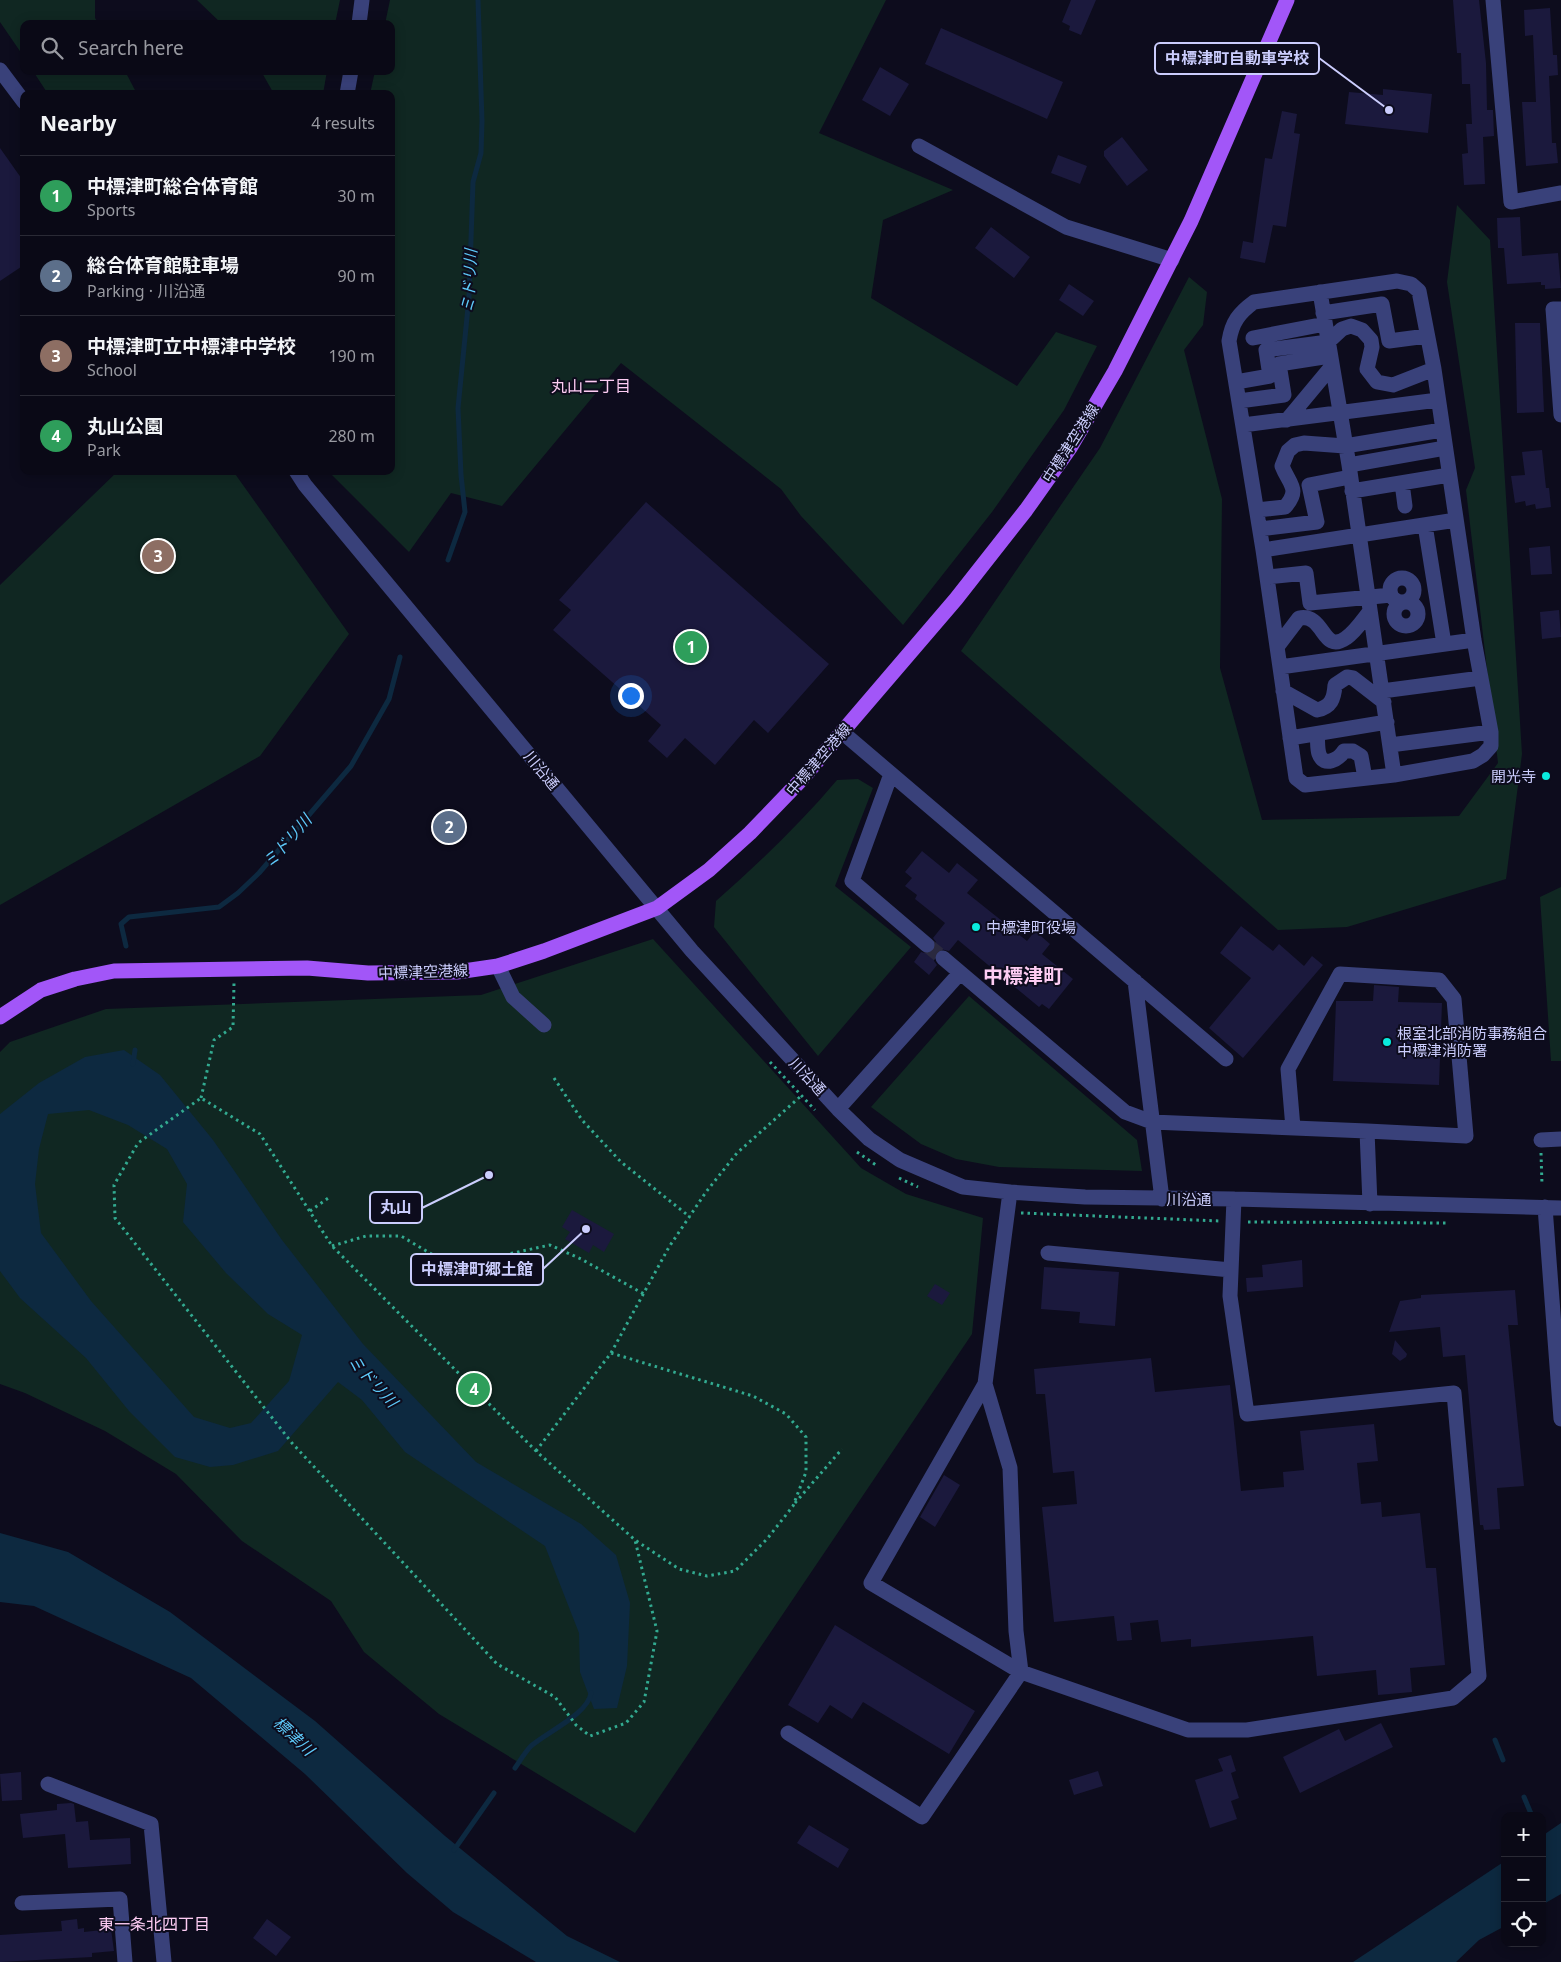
<!DOCTYPE html>
<html lang="en">
<head>
<meta charset="utf-8">
<style>
	body { margin:0; font-family:"Noto Sans","Noto Sans JP",sans-serif; background:#181723; color:#f1f3f6 }
	.controls { position:absolute; right:15px; bottom:15px; display:grid; overflow:hidden; border-radius:10px; box-shadow:0 2px 12px #0003 }
	.controls button { width:45px; height:45px; display:grid; place-items:center; padding:0; border:0; border-bottom:1px solid #2a2a35; background:#0a0916; color:#f1f3f6; font:25px sans-serif }
	.you { position:absolute; left:630px; top:695px; width:18px; height:18px; margin:-12px; border:4px solid #fff; border-radius:50%; background:#1a73e8; box-shadow:0 0 0 8px #1a73e833 }
	.badge { display:grid; place-items:center; width:32px; height:32px; border-radius:50%; background:#d93025; color:#fff; font-size:16px; font-weight:700 }
	.pin { position:absolute; translate:-50% -50%; border:2px solid #fff; box-shadow:0 1px 5px #0006 }
	.list { margin:0; padding:0; list-style:none }
	h2 { display:flex; justify-content:space-between; align-items:center; height:65px; margin:0; padding:0 20px; font-size:21px }
	h2 small { font-size:16px; font-weight:400; color:#999aa1 }
	.list li { display:grid; grid-template-columns:32px 1fr auto; gap:15px; align-items:center; box-sizing:border-box; height:80px; padding:0 20px; border-top:1px solid #2a2a35 }
	.list b { display:block; font-size:19px; white-space:nowrap }
	.list p { margin:0; font-size:16px; white-space:nowrap; color:#999aa1 }
	.list em { font-size:16px; font-style:normal; color:#999aa1 }
	.icon { flex:none; width:28px; height:28px; fill:none; stroke:currentColor; stroke-width:2; stroke-linecap:round; stroke-linejoin:round }
	.map { position:relative; flex:none; width:1561px; height:1962px; overflow:hidden }
	.search { position:absolute; background:#0a0916; box-shadow:0 2px 12px #0003; left:20px; top:20px; width:375px; height:55px; display:flex; align-items:center; gap:12px; box-sizing:border-box; padding:0 18px; border-radius:10px; color:#999aa1; font-size:19px }
	.panel { position:absolute; background:#0a0916; box-shadow:0 2px 12px #0003; left:20px; top:90px; width:375px; height:385px; border-radius:10px }
	.map>svg:first-child { display:block }
</style>
</head>
<body>
<div class="map">
<svg width="1561" height="1962" viewBox="0 0 1561 1962">
	<rect width="100%" height="100%" fill="#0d0c1d"/>
	<path fill="#102722" d="M0,0h95v18l4,6h-75v33l-24,-35z
		M197,0h143l-5,24h-113z
		M390,0h496l-67,133 134,57 -70,30 -12,78 146,88 39,-54 41,14 -33,64 -72,102 -89,113 -102,-109 -20,-27 -160,-126 -119,143 -51,-13 -42,59 -81,-81h63v-377h-21l5,-23h16v-47h-6z
		M33,71h92l12,23h-89z
		M261,71h66l-4,23h-49z
		M1457,205l33,35 32,514 -16,125 -159,48 -69,3 -317,-279 139,-203 89,-171 18,15 -4,33 -19,25 38,149 -2,169 42,152 197,-4 39,-53 -32,-273 9,-22 -28,-186z
		M118,471h115l116,163 -89,122 -260,149v-320z
		M858,779l15,9 -38,98 76,61 -93,109 -104,-129 2,-26c43,-38 84,-77 121,-121z
		M1561,887v174h-10l-11,-164z
		M653,939l208,229 45,26 77,24 -11,116 -337,499 -196,-119 -75,-62 -33,-51 -89,-60 -66,-67 -71,-43 -80,-38 -25,-9v-332l10,-10 96,-33 375,-14z
		M969,996l168,144 5,31 -143,-4 -43,-8 -35,-15 -50,-37z"/>
	<path fill="#0d2940" fill-rule="evenodd" d="M124,1050l36,25 53,65 69,100 81,104 113,118 105,62 35,31 14,48 -3,63 -10,42 -23,1 -14,-37 -1,-39 -34,-87 -140,-94 -43,-52 -24,-18 -60,69 -45,14 -23,2 -35,-10 -46,-46 -43,-53 -66,-60 -20,-27v-157l39,-31 46,-26zM89,1110l39,15 39,24 20,35 -4,38 43,51 42,41 34,21 -13,46 -38,42 -21,5 -36,-11 -103,-116 -50,-68 -6,-49 4,-35 9,-35z
		M0,1533l68,19 102,60 145,109 130,115 122,100 53,26h-84l-83,-50 -46,-39 -102,-99 -114,-96 -157,-72 -34,-4z
		M1561,1823v71l-19,11v-69z
		M1505,1861v65l-26,14 -23,22h-103z"/>
	<g fill="none" stroke-linecap="round" stroke-linejoin="round">
		<path stroke="#0d2940" stroke-width="5" d="M448,560l17,-48 -4,-37 -3,-67 11,-111 4,-115 8,-29 1,-32 -4,-121
			M126,946l-5,-22 8,-7 90,-10 19,-14 21,-20 92,-107 38,-67 11,-42
			M133,1064l2,-14
			M1495,1740l8,20
			M515,1768c5,-7 10,-16 16,-22 16,-14 57,-32 60,-53
			M1524,1797l8,19
			M454,1850l40,-57"/>
	</g>
	<path fill="#1b193d" d="M1071,0h25l-15,35 -12,-5 1,-4 -8,-4z
		M1453,0h26l7,63 1,47h6l1,26 -11,1 2,47 -21,1 -2,-31 6,-1 -2,-29h6l-2,-40h-8l-1,-31h-4z
		M1550,8l3,47h4l1,20 -9,1 3,67h4l2,20 -32,3 -4,-64h14l-3,-67 -8,1 -1,-26z
		M941,28l122,54 -16,37 -122,-55z
		M880,67l29,17 -19,32 -28,-16z
		M1383,89l49,5 -4,39 -83,-9 4,-32 34,3z
		M1282,111l15,3 -3,19 6,1 -14,93 -13,-2 -8,38 -25,-5 3,-17 10,2 12,-85 7,1z
		M1122,137l26,33 -21,16 -23,-30v-5z
		M0,148l24,34v83l-24,16z
		M1058,155l29,11 -7,18 -29,-11z
		M1520,217l2,39 36,-3 3,35 -16,1v-4h-4v-3l-34,2 -3,-36h-6l-1,-30z
		M991,227l39,30 -16,21 -39,-30z
		M1069,284l25,17 -11,15 -24,-16z
		M1515,323h25l4,89 -27,1z
		M1542,450l4,38h3l2,19 -15,2 -1,-5 -9,2 -1,-5 -10,2 -4,-27 14,-1 -3,-23z
		M646,502l183,162 -61,69 -14,-13 -39,45 -30,-27 -18,20 -19,-17 13,-16 -108,-95 18,-20 -12,-10z
		M1550,546l2,28 -21,1 -2,-27z
		M1559,610l2,27 -19,2 -2,-27z
		M922,851l27,22 8,-10 21,17 -11,13 60,48 8,-10 15,13 -8,10 31,25 -24,30 -7,-5 -3,3 -81,-67 -9,11 -9,-2 -4,3 -2,9 3,4 -8,10 -15,-13 7,-10 9,2 4,-3 2,-9 -3,-4 12,-15 -30,-24 2,-4 -12,-9 7,-8 -7,-6z
		M1241,926l32,25 6,-7 25,22 8,-10 11,9 -80,93 -34,-30 42,-50 -31,-25z
		M1374,985l25,2 -1,15 44,1 -3,82 -106,-4 3,-80h37z
		M572,1210l42,24 -10,18 -11,-7 -4,8 -24,-14 5,-7 -8,-5z
		M1302,1260l1,27 -56,5 -1,-14 17,-1 -1,-12z
		M1044,1267l75,5 -4,54 -36,-3 1,-11 -39,-3z
		M935,1284l15,9 -8,12 -15,-9z
		M1515,1290l3,35h-10l16,161 -27,2 3,41 -16,1 -1,-5h-3l-15,-170 -22,2 -3,-30 -51,5 11,-31 21,-3v-3z
		M1395,1340l12,14 -1,3 -6,4 -8,-7z
		M1151,1358l4,34 75,-7 11,106 43,-4 -1,-15 21,-2 -4,-39 74,-7 4,37 -21,2 4,41 20,-2 1,15 38,-4 6,55h10l9,97 -35,3 2,24 -34,3 -2,-25 -59,6 -4,-40 -122,11v-8l-30,3 -3,-22 -28,3 2,17 -15,1 -3,-25 -60,6 -12,-115 35,-3 -3,-33 -21,2 -8,-79h-9l-2,-25z
		M944,1475l16,10 -25,42 -15,-10z
		M835,1625l140,86 -26,43 -86,-52 -11,17 -22,-14 -12,18 -30,-18z
		M1381,1723l12,24 -93,46 -17,-36 56,-28 6,12z
		M1231,1755l5,16 -5,2 8,25 -8,3 6,18 -27,9 -15,-48 28,-9 -5,-12z
		M1098,1771l5,15 -29,9 -5,-15z
		M21,1772l1,28 -20,1 -2,-27z
		M71,1803l3,1 2,18 12,-1 2,19 40,-2 1,26 -63,4 -3,-34 -42,4 -3,-24 37,-4v-6z
		M809,1825l40,24 -11,19 -41,-25z
		M77,1919l1,10 6,-1v4l27,-3 3,22 -22,2v4l-92,5v-27l62,-4 -1,-10z
		M267,1919l24,18 -15,19 -23,-18z"/>
	<g fill="none" stroke-linecap="round" stroke-linejoin="round">
		<path stroke="#2a293f" stroke-width="15" stroke-dasharray="15 8" stroke-linecap="butt" d="M927,945l16,13"/>
		<path stroke="#32aa90" stroke-width="3" stroke-dasharray="2.5 4" stroke-linecap="butt" d="M770,1062l45,48
			M554,1078l28,42 39,42 69,55
			M201,1098l13,-58 19,-13 1,-44
			M857,1152l19,13
			M1541,1153l1,32
			M899,1178l19,9
			M310,1211l21,-15
			M1021,1213l199,8
			M1248,1222l199,1
			M332,1246l34,-10h35l32,19 25,10 92,-20 31,14 63,35
			M611,1353l58,-106 37,-55 31,-39 64,-57
			M536,1451l75,-98 142,43 33,18 20,23v35l-13,34 -26,33 -32,32 -28,5 -28,-7 -44,-29 -99,-89 -204,-205 -72,-112 -59,-36 -63,45 -24,42 1,33 177,225 205,221 58,33 21,28 14,11 36,-13 18,-21 13,-71 -22,-91
			M795,1503l47,-54"/>
		<path stroke="#39417a" stroke-width="15" d="M1493,0l18,202 50,-9
			M359,24l3,-24
			M0,70l24,32
			M347,94l4,-23
			M919,146l147,81 106,33
			M1397,281l14,3 8,7 15,78 40,271 17,92v14l-8,9 -10,6 -79,14 -89,10 -9,-7 -33,-228 -34,-209c3,-19 10,-28 25,-39z
			M1320,292l29,173 45,310
			M1561,309h-8l8,106
			M1323,313l59,-9 7,37 38,-5
			M1253,338l72,-14
			M1236,382l34,-6 -4,-26 62,-8 14,-13 9,-3 11,4 9,10 1,7 -5,22 10,13 16,3 41,-16
			M1239,401l45,-6 -5,-31 51,-8
			M1287,420l45,-54
			M1243,425l195,-25
			M1349,465l96,-17
			M296,471l9,14 387,466 146,158 31,30 31,21 63,27 47,5 75,5 149,2 327,9
			M1402,483l3,23
			M1352,491l97,-16
			M1257,510l28,-3c16,-18 4,-23 -3,-41l6,-15 7,-6 9,-2 41,3 97,-16
			M1425,525l19,119
			M1260,529l57,-7 -8,-37 41,-8
			M1263,550l193,-30
			M1267,577l39,-4 4,30 81,-8
			M1390 590a12 12 0 1 1 24 0a12 12 0 1 1-24 0Z
			M1394 614a12 12 0 1 1 24 0a12 12 0 1 1-24 0Z
			M1277,647l22,-29c26,-5 23,37 47,20 9,-6 17,-18 24,-27
			M1280,667l194,-27
			M1283,691l34,19c14,-3 17,-11 18,-25l12,-8 6,1 31,24
			M1382,691l99,-13
			M842,732l384,327
			M1317,734c1,6 0,14 2,20 5,14 20,5 25,-3h9l8,5 4,22
			M1290,738l97,-16
			M1390,745l101,-13
			M891,774l-39,107 75,64
			M943,958l182,154 27,10 215,9 3,73
			M498,966l15,31 31,28
			M1135,981l27,218
			M838,1109l122,-136
			M1293,1128l-5,-59 52,-95 99,6 15,19 12,137 -99,-5
			M1541,1140l20,-1
			M1010,1192l-25,192 25,84 6,163 5,41 167,58h59l206,-32 26,-22 -25,-283 -207,21 -17,-118 4,-97
			M1545,1207l16,212
			M1048,1253l183,17
			M788,1733l134,84 99,-145 -150,-89 114,-199
			M48,1784l103,40 13,138
			M22,1903l98,-4 5,63"/>
		<path stroke="#a256f8" stroke-width="15" d="M0,1017l41,-27 34,-11 39,-8 193,-3 61,5 89,-1 41,-6 46,-15 113,-43 52,-38 41,-37 51,-53 155,-181 70,-89 44,-62 45,-77 76,-150 96,-221"/>
	</g>
	<g fill="#09eadd" stroke="#0d0c1d" stroke-width="2">
		<circle cx="1546" cy="776" r="5"/>
		<circle cx="976" cy="927" r="5"/>
		<circle cx="1387" cy="1042" r="5"/>
	</g>
	<g text-anchor="middle" dominant-baseline="central" stroke-width="4" stroke-linejoin="round" paint-order="stroke">
		<g font-size="15" fill="#cbcdfd" stroke="#0d0c1d">
			<text transform="translate(1070 443) rotate(-57)">中標津空港線</text>
			<text transform="translate(818 759) rotate(-49)">中標津空港線</text>
			<text transform="translate(542 770) rotate(50)">川沿通</text>
			<text transform="translate(423 971) rotate(-2)">中標津空港線</text>
			<text transform="translate(808 1076) rotate(47)">川沿通</text>
			<text x="1189" y="1199">川沿通</text>
		</g>
		<g font-size="15" fill="#cbcdfd" stroke="#0d0c1d" text-anchor="start">
			<text x="1536" y="776" text-anchor="end">開光寺</text>
			<text x="986" y="927">中標津町役場</text>
			<text x="1397" y="1033">根室北部消防事務組合<tspan x="1397" dy="17">中標津消防署</tspan></text>
		</g>
		<g font-size="16" font-style="italic" fill="#5dc9f9" stroke="#0d0c1d">
			<text transform="translate(469 281) rotate(-87)">ミドリ川</text>
			<text transform="translate(287 841) rotate(-49)">ミドリ川</text>
			<text transform="translate(373 1381) rotate(47)">ミドリ川</text>
			<text transform="translate(294 1736) rotate(43)">標津川</text>
		</g>
		<g font-size="16" fill="#fdccf3" stroke="#0d0c1d">
			<text x="591" y="386">丸山二丁目</text>
			<text x="154" y="1924">東一条北四丁目</text>
		</g>
		<g font-size="20" font-weight="bold" fill="#fdccf3" stroke="#0d0c1d">
			<text x="1023" y="975">中標津町</text>
		</g>
	</g>
	<path fill="none" stroke="#cbcdfd" stroke-width="2" d="M1389 110L1319 58M489 1175L422 1208M586 1229L543 1269"/>
	<g fill="#cbcdfd" stroke="#0d0c1d" stroke-width="2">
		<circle cx="1389" cy="110" r="5"/>
		<circle cx="489" cy="1175" r="5"/>
		<circle cx="586" cy="1229" r="5"/>
	</g>
	<g fill="#0d0c1d" stroke="#cbcdfd" stroke-width="2">
		<rect x="1155" y="43" width="164" height="31" rx="5"/>
		<rect x="370" y="1192" width="52" height="31" rx="5"/>
		<rect x="411" y="1254" width="132" height="31" rx="5"/>
	</g>
	<g font-size="16" text-anchor="middle" font-weight="bold" fill="#cbcdfd">
		<text x="1237" y="64">中標津町自動車学校</text>
		<text x="396" y="1213">丸山</text>
		<text x="477" y="1275">中標津町郷土館</text>
	</g>
</svg>
<div class="controls">
<button>+</button>
<button>−</button>
<button><svg class="icon" aria-label="locate" viewBox="0 0 24 24"><circle cx="12" cy="12" r="6"/><path d="M12 2v4M12 18v4M2 12h4M18 12h4"/></svg></button>
</div>
<div class="you"></div>
<div class="pin badge" style="left:691px;top:647px;background:#2e9e5b">1</div>
<div class="pin badge" style="left:449px;top:827px;background:#5c6f8a">2</div>
<div class="pin badge" style="left:158px;top:556px;background:#8d6e63">3</div>
<div class="pin badge" style="left:474px;top:1389px;background:#2e9e5b">4</div>
<div class="search"><svg class="icon" aria-label="search" viewBox="0 0 24 24"><circle cx="10" cy="10" r="6"/><path d="M15 15l6 6"/></svg>Search here</div>
<section class="panel">
<h2>Nearby<small>4 results</small></h2>
<ul class="list">
<li><span class="badge" style="background:#2e9e5b">1</span><div><b>中標津町総合体育館</b><p>Sports</p></div><em>30 m</em></li>
<li><span class="badge" style="background:#5c6f8a">2</span><div><b>総合体育館駐車場</b><p>Parking · 川沿通</p></div><em>90 m</em></li>
<li><span class="badge" style="background:#8d6e63">3</span><div><b>中標津町立中標津中学校</b><p>School</p></div><em>190 m</em></li>
<li><span class="badge" style="background:#2e9e5b">4</span><div><b>丸山公園</b><p>Park</p></div><em>280 m</em></li>
</ul>
</section>
</div>
</body>
</html>
